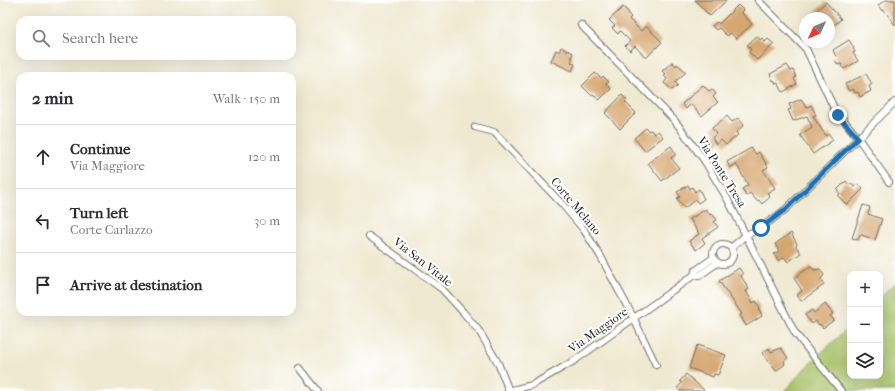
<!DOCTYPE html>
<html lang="en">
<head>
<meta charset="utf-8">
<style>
	body { margin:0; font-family:"IM FELL French Canon",serif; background:#f2f2f3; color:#2b2b33 }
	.controls { position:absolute; right:12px; bottom:12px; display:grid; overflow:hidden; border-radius:8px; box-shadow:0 4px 16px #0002 }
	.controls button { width:36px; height:36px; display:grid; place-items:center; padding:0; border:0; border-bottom:1px solid #e1e1e2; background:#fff; color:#2b2b33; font:20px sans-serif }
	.compass { position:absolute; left:799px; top:12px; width:36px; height:36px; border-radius:50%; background:#fff; box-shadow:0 4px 16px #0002; rotate:226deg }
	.stop { position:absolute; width:12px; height:12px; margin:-9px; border:3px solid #1f6fb2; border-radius:50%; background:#fff }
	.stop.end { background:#1f6fb2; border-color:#fff; box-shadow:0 1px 4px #0008 }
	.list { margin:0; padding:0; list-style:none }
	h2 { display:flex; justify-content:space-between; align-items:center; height:52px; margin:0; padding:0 16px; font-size:17px }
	h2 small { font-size:13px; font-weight:400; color:#7c7c81 }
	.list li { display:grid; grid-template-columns:26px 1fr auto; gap:12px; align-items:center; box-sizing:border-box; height:64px; padding:0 16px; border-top:1px solid #e1e1e2 }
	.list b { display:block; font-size:15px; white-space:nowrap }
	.list p { margin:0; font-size:13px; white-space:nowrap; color:#7c7c81 }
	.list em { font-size:13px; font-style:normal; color:#7c7c81 }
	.icon { flex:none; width:22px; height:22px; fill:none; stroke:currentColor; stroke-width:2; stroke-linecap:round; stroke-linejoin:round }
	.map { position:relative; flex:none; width:895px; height:391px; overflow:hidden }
	.search { position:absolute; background:#fff; box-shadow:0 4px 16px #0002; left:16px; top:16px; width:280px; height:44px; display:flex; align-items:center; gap:10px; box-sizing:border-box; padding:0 14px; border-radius:12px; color:#7c7c81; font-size:15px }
	.panel { position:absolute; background:#fff; box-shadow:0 4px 16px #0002; left:16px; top:72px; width:280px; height:244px; border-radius:12px }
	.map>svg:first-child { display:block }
</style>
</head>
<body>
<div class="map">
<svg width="895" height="391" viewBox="0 0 895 391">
	<rect width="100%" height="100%" fill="#fff"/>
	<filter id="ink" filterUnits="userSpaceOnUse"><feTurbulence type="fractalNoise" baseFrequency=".025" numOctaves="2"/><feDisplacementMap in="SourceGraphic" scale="8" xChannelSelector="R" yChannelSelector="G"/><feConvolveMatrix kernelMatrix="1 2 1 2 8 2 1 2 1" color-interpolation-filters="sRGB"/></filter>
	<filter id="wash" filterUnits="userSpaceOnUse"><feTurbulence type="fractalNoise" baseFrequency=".012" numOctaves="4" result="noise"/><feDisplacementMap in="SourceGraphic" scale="16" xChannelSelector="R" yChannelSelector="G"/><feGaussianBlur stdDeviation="0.9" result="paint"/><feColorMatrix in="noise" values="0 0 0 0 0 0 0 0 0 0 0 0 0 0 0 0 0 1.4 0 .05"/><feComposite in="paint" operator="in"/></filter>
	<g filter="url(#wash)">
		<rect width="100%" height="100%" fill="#f0e9d1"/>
		<path fill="#a7c168" stroke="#69764a" d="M895,283v108h-110l19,-22 46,-43v50h30v-79z"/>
		<g id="blocks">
			<path fill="#d6a670" d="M695,0h32l-17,16z
				M886,0h9v25l-11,-15 -2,1 -4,-6z
				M826,2l15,17 -12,11v-12h-21z
				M738,5l5,5 -2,2 11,12 -16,15 -5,-6 -4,3 -8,-8 -3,2 -4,-4 5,-4 2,2z
				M623,7l6,6 -1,1 3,3 -2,2 12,12 5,-5 16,16 -16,16 -11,-12 -5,5 -5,-5 5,-5 -10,-10 -2,3 -6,-6 3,-2 -6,-6z
				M757,36l3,4 2,-2 3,4 3,-3 6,5 -17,16 -8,-8 2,-3 -4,-4z
				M849,40l5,8h-1l2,4 -2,1 5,8 -14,8 -3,-5 -3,1 -4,-6 2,-2 -3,-7z
				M561,47l12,6 -2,4 2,1 -2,4 4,2 -3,7 -21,-10 5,-11 3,2z
				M672,62l4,4 1,-2 9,8 -11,10 3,3 -6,5 -8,-7 3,-4 -3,-3 2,-2 -4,-3z
				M787,65l4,6 2,-1 3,7 -2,2 3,5 -14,8 -5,-9 -2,1 -2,-4 -1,1 -3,-7z
				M595,73l6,5 2,-2 6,6 -3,2 5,5 -12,11 -6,-6 -2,1 -9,-9z
				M866,74l6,10 -3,2 2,5 -11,6 -2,-5 -3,1 -2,-4 -4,2 -4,-7z
				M703,85l6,6 3,-2 4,5 -3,3 5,5 -16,14 -11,-12 -5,5 -4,-5z
				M622,95l5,5 -2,2 11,11 -16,16 -15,-16z
				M801,99l6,8 4,-2 5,10 -3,1 13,20 3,-2 4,6 -20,14 -13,-19 12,-8 -5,-11 -14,5 -5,-11 3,-1 -2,-5z
				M727,116l5,6 6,-4 6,7 -8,7 2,3 -12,10 -5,-5 -5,4 -4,-6 4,-4 -4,-6z
				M646,128l3,3 2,-1 3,4 4,-3 5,6 -18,14 -11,-13z
				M671,146l5,8 -5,4 8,10 -17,13 -14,-18z
				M751,148l5,6 3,-2 9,15 -5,3 12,18 -8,5 3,4 -8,7 -3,-4 -2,1 -7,-8 -4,3 -4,-7 6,-4 -12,-21 -6,4 -3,-6z
				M846,181l3,4 2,-2 3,4 4,-3 5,5 -16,16 -9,-9 2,-2 -3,-4z
				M688,185l2,4 2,-2 3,5 4,-3 5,10 -6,4 -2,-3 -12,8 -7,-10 3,-1 -3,-5z
				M863,205l7,2 -2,7 14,5 -7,21 -13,-5h-2l-2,5 -6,-2z
				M706,209l4,6 2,-1 5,6 -3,2 4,5 -16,11 3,5 -9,7 -7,-9 10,-7 -9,-15z
				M791,233l6,11 -1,2 5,7 -13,9 -4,-5 -5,4 -5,-7 5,-3 -4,-7z
				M811,266l3,4 6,-1 4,6 -3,4 3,6 -23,16 -4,-6 5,-4 -8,-13z
				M739,268l4,6 -2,2 8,13 -3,2 7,12 3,-2 4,7 -1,1 3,7 -16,10 -6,-11 2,-1 -23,-33z
				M825,304l8,10 -3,2 4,4 -11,8 -3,-4 -1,1 -3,-4 -4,3 -7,-9 7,-5 2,3z
				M697,345l29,10 -8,20 -4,-1 -1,3 -24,-9z
				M769,348l2,4 10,-4 7,10 -4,3 1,3 -9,7 -14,-18z
				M686,374l19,17h-25l-3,-3 5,-5 -2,-2z"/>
		</g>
	</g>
	<g filter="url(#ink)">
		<use href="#blocks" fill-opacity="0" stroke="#706e65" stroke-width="1"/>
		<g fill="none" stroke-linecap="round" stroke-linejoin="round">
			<defs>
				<path id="street" d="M758,0l48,49 28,59 24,30 31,44
					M581,25l94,96 29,39 24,40 67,133 46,58
					M475,127l19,5 68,72 22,26 17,27 33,62 22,46
					M369,236l73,53 21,23 16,19 19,32 11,28
					M713 254a10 10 0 1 1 20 0a10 10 0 1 1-20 0Z
					M731,248l15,-13 15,-7 25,-19 109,-107
					M713,258l-18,13 -1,4 5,1 18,-13
					M300,368l18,23
					M508,391l24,-6 42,-24 120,-86"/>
			</defs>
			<use href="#street" stroke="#706e65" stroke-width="8"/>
			<use href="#street" stroke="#fff" stroke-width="6"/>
		</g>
	</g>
	<g fill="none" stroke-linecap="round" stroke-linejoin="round" filter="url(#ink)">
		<path stroke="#1f6fb2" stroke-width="5" d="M761,228l25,-19 72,-71 -20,-23"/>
	</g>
	<g text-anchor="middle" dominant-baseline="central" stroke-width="4" stroke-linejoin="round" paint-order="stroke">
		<g font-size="12" fill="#2b2b2b" stroke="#fff">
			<text transform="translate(722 172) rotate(58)">Via Ponte Tresa</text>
			<text transform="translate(576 206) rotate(50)">Corte Melano</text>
			<text transform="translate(423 262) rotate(38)">Via San Vitale</text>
			<text transform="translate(598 330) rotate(-35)">Via Maggiore</text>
		</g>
	</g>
</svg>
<div class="controls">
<button>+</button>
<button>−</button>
<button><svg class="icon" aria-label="layers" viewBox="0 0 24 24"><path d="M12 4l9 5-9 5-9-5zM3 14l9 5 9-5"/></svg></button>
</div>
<svg class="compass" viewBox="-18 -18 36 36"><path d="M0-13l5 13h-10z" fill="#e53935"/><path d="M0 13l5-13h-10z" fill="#7c7c81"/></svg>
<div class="stop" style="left:761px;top:228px"></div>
<div class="stop end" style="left:838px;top:115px"></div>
<div class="search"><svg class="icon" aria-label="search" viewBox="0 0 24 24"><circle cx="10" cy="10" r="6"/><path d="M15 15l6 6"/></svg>Search here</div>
<section class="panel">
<h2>2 min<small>Walk · 150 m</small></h2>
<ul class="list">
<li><svg class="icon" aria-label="ahead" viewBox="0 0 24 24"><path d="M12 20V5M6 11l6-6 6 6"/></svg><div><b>Continue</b><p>Via Maggiore</p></div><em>120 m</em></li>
<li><svg class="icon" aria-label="left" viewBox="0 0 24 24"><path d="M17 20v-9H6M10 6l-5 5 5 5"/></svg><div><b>Turn left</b><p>Corte Carlazzo</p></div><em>30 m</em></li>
<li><svg class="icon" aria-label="arrive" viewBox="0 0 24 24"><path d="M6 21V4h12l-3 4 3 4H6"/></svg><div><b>Arrive at destination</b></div></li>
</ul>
</section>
</div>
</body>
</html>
